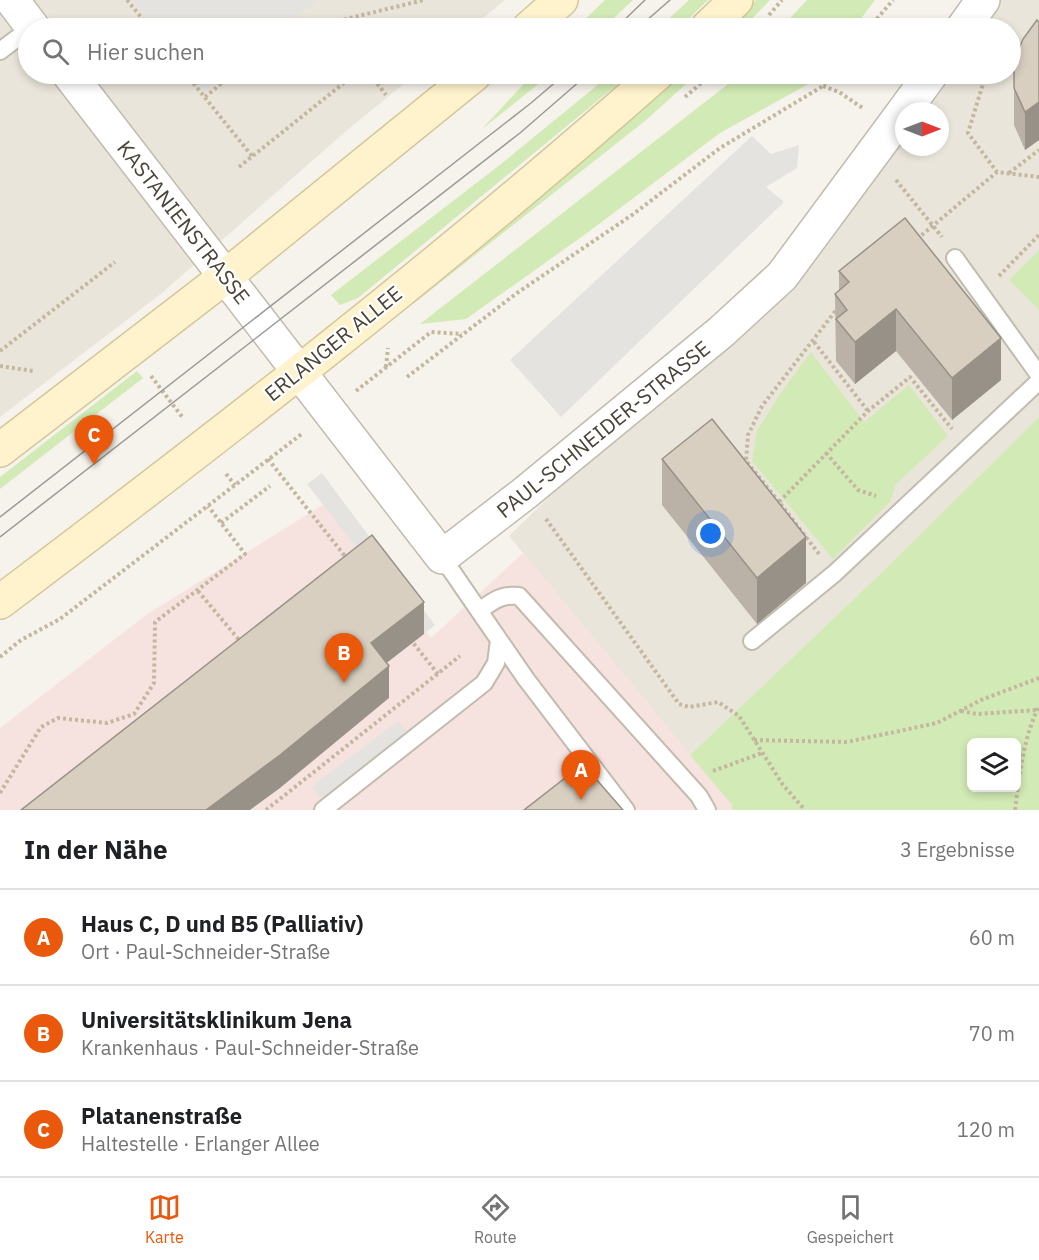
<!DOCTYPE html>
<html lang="de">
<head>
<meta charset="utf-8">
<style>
	body { margin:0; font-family:"IBM Plex Sans",sans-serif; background:#f2f2f2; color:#202124 }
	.controls { position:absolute; right:18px; bottom:18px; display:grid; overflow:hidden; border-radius:9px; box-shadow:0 3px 9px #0003 }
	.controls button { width:54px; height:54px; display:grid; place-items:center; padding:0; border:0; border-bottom:2px solid #e0e0e0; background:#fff; color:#202124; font:30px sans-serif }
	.compass { position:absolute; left:895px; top:102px; width:54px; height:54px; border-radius:50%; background:#fff; box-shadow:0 3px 9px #0003; rotate:90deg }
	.you { position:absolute; left:711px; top:534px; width:21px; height:21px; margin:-15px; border:4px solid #fff; border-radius:50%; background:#1a73e8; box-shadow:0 0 0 9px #1a73e833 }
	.badge { display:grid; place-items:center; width:39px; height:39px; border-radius:50%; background:#ea580c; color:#fff; font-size:20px; font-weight:700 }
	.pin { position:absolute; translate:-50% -50px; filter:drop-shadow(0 2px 3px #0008) }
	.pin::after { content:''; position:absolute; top:32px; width:21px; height:18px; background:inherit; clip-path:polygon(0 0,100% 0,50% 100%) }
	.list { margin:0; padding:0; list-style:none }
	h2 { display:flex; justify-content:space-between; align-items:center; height:78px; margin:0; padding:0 24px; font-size:26px }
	h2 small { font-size:20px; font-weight:400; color:#757577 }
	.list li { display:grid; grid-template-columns:39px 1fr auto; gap:18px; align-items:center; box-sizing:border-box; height:96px; padding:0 24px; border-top:2px solid #e0e0e0 }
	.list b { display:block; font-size:22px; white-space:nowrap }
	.list p { margin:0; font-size:20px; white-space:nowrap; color:#757577 }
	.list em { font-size:20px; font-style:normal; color:#757577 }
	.icon { flex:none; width:33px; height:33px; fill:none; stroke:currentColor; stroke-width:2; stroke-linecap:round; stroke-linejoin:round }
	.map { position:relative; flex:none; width:1039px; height:810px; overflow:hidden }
	.search { position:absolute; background:#fff; box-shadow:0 3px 9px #0003; left:18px; right:18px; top:18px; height:66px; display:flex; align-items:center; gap:15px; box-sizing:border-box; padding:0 21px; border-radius:33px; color:#757577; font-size:22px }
	.sheet { height:366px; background:#fff }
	nav { display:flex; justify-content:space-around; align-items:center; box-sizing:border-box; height:84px; border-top:2px solid #e0e0e0; background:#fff; font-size:16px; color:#757577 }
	nav a { display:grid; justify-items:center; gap:3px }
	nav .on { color:#ea580c }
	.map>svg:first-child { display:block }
</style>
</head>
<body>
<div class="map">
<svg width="1039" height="810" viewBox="0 0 1039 810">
	<rect width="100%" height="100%" fill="#f6f3ec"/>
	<path fill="#eae5da" d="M0,0h505l-34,28h-443v46h388l-70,57 -184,162 -162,124z
		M998,0h41v417l-161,159 -188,179 -181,-219 42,-41 165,-136 42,-37 50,-54 96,-133v12h36v-36h-19l26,-37h63v-46h-32z"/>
	<path fill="#f6e3e0" d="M324,504l107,134 92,-85 209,252v5h-732v-82l146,-113z"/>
	<path fill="#d2eab5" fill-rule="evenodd" d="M605,0h28l-30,28h-27z
		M689,0h19l-29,28h-20z
		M756,0h14l-27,28h-15z
		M807,0h68l-21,28h-73z
		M533,74h18l-69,55z
		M611,74h19l-272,224 -18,7 -9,-10 170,-131z
		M680,74h17l-52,47 -232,183 -4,-4 169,-138z
		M741,74h78l-7,8 -92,51 -133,100 -121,86 -46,5z
		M1039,250v60l-30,-30z
		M811,352l53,70 45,-37 39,51 -53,49 -4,16 -58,58 -81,-98 5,-30 23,-37z
		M137,371l6,7 -143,111v-12z
		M1039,417v393h-307v-5l-42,-50 188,-179zM972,742h44v46h-44z"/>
	<path fill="#e5e3e0" d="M132,0h185l-35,28h-127z
		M191,74h35l-21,17z
		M752,136l19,18 28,-9 -2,23 -31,19 18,15 -223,215 -51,-57z
		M322,473l113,152 -11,9 -117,-150z
		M398,721l16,17 -86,68 -17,-19z"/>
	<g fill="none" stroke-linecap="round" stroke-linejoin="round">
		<defs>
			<path id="service" d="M0,51l28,-21
				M955,258l84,117
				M442,557l84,122 100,131
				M479,611c14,-10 22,-17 40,-15l180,200 8,14
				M752,641l83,-68 204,-192
				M323,810l161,-127 12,-20 3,-23"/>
			<path id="minor" d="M12,0l21,28
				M963,28l20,-28
				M69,74l373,483 83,-64 196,-161 61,-56 122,-165
				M904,111l27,-37"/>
			<path id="secondary" d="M529,28l32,-28
				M707,28l29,-28
				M0,450l226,-174 249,-202
				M0,602c224,-169 447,-342 657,-528"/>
		</defs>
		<use href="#service" stroke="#c2bbae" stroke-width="20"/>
		<use href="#minor" stroke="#c2bbae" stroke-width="36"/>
		<use href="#secondary" stroke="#d6c79b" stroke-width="36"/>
		<path stroke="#c4b79f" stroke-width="4" stroke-dasharray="3 3" stroke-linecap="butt" d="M127,0l23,28
			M769,15l13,-15
			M309,28l115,-28
			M869,28l24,-28
			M186,74l66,82
			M370,74l16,21
			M986,74l-18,59 29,39 42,5
			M823,86l16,6 25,17
			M205,97l28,-23
			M685,97l27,-23
			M239,167l116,-93
			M1009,173l30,-23
			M896,180l46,57
			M917,239l80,-67
			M999,276l40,-41
			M814,342l54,69
			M0,351l115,-89
			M0,366l33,5
			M386,367l2,-19
			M151,376l32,42
			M407,377l110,-84 115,-78 88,-67 103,-62 8,-12
			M356,391l75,-59 31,2
			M826,453l32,37 18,6
			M268,459l80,101
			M226,474l9,11
			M779,502l-33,-41 2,-26 14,-29 75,-97
			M546,519l133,185 10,3 29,-5 21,14 44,69 22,25
			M221,523l49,-37
			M819,554l-40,-52 89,-91 42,-34 42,52
			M198,591l42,50
			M410,639l28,35
			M0,657l21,-17 39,-21 243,-186
			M961,711l16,3 60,-4
			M754,740l93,2 90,-19 44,-23 58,-22
			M713,771l49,-18
			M0,793l41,-66 17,-9 49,5 27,-9 20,-31 1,-61 90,-68 -37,-48
			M266,810l194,-154
			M1015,810c5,-37 8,-71 24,-104"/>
		<use href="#service" stroke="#fff" stroke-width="16"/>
		<use href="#minor" stroke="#fff" stroke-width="33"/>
		<use href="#secondary" stroke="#fff3cd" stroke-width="33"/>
		<path stroke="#9a9a9a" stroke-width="1.5" d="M616,28l29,-28
			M638,28l32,-28
			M0,517l531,-414 34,-29
			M0,537l520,-404 68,-59"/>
	</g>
	<path fill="#bab2a6" d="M1039,22v118l-14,10 -11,-25v-64z
		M839,271l162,109 -49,40 -56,-69 -41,33 -19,-23 -1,-67 4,-4z
		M662,459l144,124 -49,41 -95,-119z"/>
	<path fill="#979187" d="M1039,102v38l-14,10v-38z
		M896,309v42l-41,33v-42z
		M1001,338v42l-49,40v-42z
		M806,537v46l-49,41v-46z
		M424,602v32l-53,41v-32z
		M389,666v32l-109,90 -30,22h-44z"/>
	<path fill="#d8cfc1" stroke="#979187" stroke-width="1.5" d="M1037,20l2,2v80l-14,10 -11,-24v-27l9,-22z
		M905,218l96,120 -49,40 -56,-69 -41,33 -19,-23 11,-9 -12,-16 14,-12 -10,-11z
		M712,419l94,118 -49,41 -95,-119z
		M372,535l52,67 -53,41 18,23 -109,89 -74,55h-185z
		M583,764l40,46h-99z"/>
	<g text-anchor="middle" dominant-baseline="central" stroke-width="4.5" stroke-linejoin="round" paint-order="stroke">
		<g font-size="21" fill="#4b4439" stroke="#fff">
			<text transform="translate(184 222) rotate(52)">KASTANIENSTRASSE</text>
			<text transform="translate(333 343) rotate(-39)">ERLANGER ALLEE</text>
			<text transform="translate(603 429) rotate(-39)">PAUL-SCHNEIDER-STRASSE</text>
		</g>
	</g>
</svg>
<div class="controls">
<button><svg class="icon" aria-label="layers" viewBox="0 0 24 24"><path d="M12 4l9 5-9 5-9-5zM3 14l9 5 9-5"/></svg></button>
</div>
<svg class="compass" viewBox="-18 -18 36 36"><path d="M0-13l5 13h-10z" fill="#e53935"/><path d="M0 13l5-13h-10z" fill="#757577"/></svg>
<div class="you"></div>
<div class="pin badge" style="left:581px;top:800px">A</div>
<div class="pin badge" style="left:344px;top:683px">B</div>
<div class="pin badge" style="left:94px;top:465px">C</div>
<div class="search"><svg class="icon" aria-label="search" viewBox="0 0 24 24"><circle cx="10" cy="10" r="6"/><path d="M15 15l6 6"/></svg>Hier suchen</div>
</div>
<section class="sheet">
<h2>In der Nähe<small>3 Ergebnisse</small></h2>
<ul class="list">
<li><span class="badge">A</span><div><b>Haus C, D und B5 (Palliativ)</b><p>Ort · Paul-Schneider-Straße</p></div><em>60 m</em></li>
<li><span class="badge">B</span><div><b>Universitätsklinikum Jena</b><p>Krankenhaus · Paul-Schneider-Straße</p></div><em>70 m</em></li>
<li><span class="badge">C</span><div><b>Platanenstraße</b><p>Haltestelle · Erlanger Allee</p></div><em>120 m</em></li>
</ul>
</section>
<nav>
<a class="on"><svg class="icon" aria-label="map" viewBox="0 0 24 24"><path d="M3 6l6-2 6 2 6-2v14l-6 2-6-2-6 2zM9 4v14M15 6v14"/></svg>Karte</a>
<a><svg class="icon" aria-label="directions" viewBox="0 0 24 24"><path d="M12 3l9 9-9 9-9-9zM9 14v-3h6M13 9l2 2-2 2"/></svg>Route</a>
<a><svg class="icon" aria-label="saved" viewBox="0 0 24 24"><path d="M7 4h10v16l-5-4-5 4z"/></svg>Gespeichert</a>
</nav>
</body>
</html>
